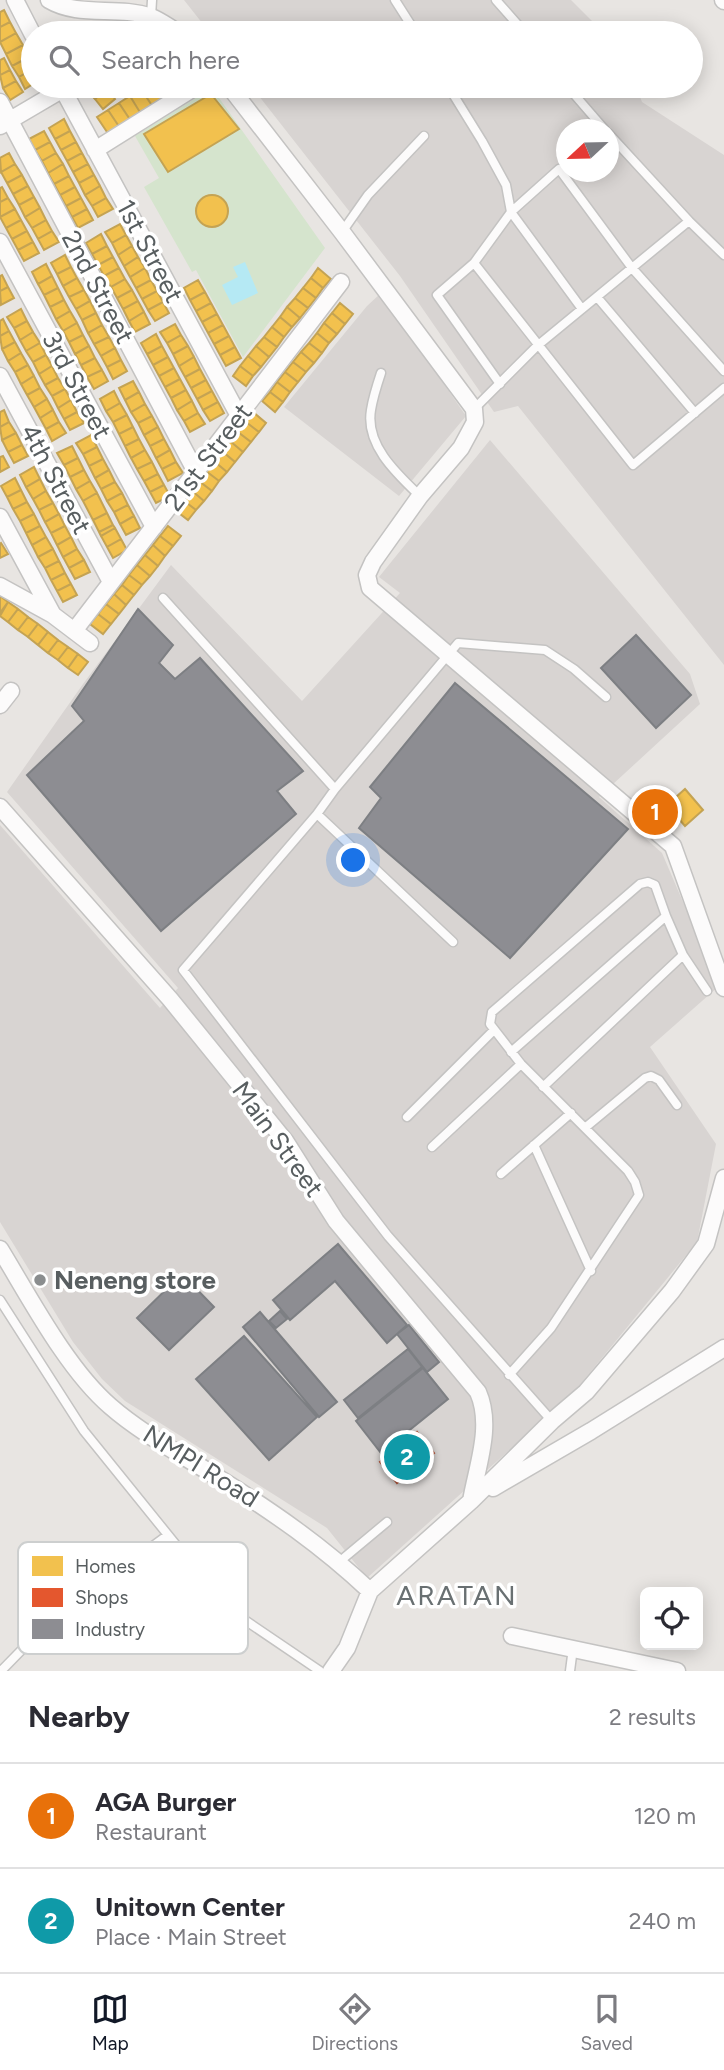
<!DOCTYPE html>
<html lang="en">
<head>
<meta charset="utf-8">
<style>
	body { margin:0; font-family:Figtree,sans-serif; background:#f7f7f7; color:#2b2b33 }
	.controls { position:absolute; right:21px; bottom:21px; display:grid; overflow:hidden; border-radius:10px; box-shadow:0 4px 18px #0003 }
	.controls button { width:63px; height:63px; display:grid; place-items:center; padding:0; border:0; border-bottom:2px solid #e1e1e2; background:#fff; color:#2b2b33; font:35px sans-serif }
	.compass { position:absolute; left:556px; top:119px; width:63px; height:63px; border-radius:50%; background:#fff; box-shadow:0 4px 18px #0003; rotate:248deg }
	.you { position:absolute; left:354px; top:861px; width:24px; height:24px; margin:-18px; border:5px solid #fff; border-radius:50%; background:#1a73e8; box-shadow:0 0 0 10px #1a73e833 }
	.badge { display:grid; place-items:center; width:46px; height:46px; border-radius:50%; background:#111827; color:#fff; font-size:23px; font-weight:700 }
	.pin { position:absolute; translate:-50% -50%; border:4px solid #fff; box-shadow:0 2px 7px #0006 }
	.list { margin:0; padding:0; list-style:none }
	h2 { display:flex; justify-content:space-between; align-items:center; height:91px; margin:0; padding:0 28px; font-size:30px }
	h2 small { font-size:23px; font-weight:400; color:#7c7c81 }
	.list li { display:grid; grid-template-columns:46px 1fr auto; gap:21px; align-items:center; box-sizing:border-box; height:105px; padding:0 28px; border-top:2px solid #e1e1e2 }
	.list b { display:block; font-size:26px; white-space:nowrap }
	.list p { margin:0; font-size:23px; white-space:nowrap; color:#7c7c81 }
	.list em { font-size:23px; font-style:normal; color:#7c7c81 }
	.icon { flex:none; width:38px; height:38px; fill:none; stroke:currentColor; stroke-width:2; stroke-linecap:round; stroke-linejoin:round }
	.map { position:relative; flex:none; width:724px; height:1671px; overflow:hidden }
	.search { position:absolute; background:#fff; box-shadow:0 4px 18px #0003; left:21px; right:21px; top:21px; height:77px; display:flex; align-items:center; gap:18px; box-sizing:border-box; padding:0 24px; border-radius:38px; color:#7c7c81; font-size:26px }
	.sheet { height:301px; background:#fff }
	nav { display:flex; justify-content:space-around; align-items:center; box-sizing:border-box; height:98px; border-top:2px solid #e1e1e2; background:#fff; font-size:19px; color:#7c7c81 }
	nav a { display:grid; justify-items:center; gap:4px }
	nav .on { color:#111827 }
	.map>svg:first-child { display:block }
</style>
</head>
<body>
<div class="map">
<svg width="724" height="1671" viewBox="0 0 724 1671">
	<rect width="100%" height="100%" fill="#e8e5e2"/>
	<path fill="#d8d4d2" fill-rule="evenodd" d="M184,0h387l33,33h-394z
		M251,86h385l6,16 82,53v510l-206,-259 -24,6 -94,-136zM566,130h42v42h-42z
		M381,293l85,123 -67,80 -115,-89 83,-101z
		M490,440l200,234 10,30 -101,93 63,56 57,133 -69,61 66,97 -19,98 -123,150 -207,186 -40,-50 -202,-127 -23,-22 -29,-37 -73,-120v-397l160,183 18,-20 -171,-196 76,-108 88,-119 131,136 98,-108 -21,-16z"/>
	<path fill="#d5e4cd" d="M212,88l113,160 -82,109 -47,-87 -4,2 -48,-85 15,-9 -24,-42z"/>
	<path fill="#b5e9f4" d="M245,262l13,31 -26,12 -10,-20 16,-8 -5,-10z"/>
	<path fill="#f2c14e" stroke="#c4a353" stroke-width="2" d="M4,10l6,12 -10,5v-15z
		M10,22l6,11 -16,9v-15z
		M16,33l7,12 -17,9 -6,-12z
		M23,45l6,12 -17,9 -6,-12z
		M29,57l4,12 -14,8 -7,-11z
		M4,58l6,12 -10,5v-15z
		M33,69v15l-8,5 -6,-12z
		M10,70l6,11 -13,7 -3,-13z
		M16,81l7,11 -13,8 -7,-12z
		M90,86h14l3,3 -12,10 -9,-10z
		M147,86h7l9,14 -10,7 -12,-18z
		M154,86h16l4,7 -11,7z
		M107,89l8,10 -12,10 -8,-10z
		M141,89l12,18 -12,7 -11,-18z
		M211,94l28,35 -71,43 -24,-38z
		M130,96l11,18 -10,7 -12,-18z
		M119,103l12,18 -11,7 -12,-18z
		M108,110l12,18 -11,7 -12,-18z
		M64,119l6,12 -15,8 -6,-11z
		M44,131l6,11 -15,8 -6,-11z
		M70,131l6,11 -15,8 -6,-11z
		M50,142l6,11 -14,8 -7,-11z
		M76,142l6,11 -15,8 -6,-11z
		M9,153l6,11 -14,8 -1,-14z
		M56,153l7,11 -15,9 -6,-12z
		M82,153l6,11 -15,8 -6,-11z
		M15,164l7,11 -15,8 -6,-11z
		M63,164l6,12 -15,8 -6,-11z
		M88,164l6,11 -15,8 -6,-11z
		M22,175l6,11 -15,8 -6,-11z
		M94,175l6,11 -15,9 -6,-12z
		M69,176l6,11 -15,8 -6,-11z
		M28,186l6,11 -15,8 -6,-11z
		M100,186l6,12 -14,8 -7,-11z
		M2,187l6,11 -8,4v-14z
		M75,187l6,11 -15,8 -6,-11z
		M196 211a16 16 0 1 1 32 0a16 16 0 1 1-32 0Z
		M34,197l6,11 -15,9 -6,-12z
		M8,198l7,11 -15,8v-15z
		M81,198l6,11 -15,8 -6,-11z
		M106,198l7,11 -15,8 -6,-11z
		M40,208l6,12 -14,8 -7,-11z
		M15,209l6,11 -15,8 -6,-11z
		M87,209l6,11 -15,8 -6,-11z
		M21,220l6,11 -15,8 -6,-11z
		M46,220l6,11 -14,8 -6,-11z
		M120,224l6,11 -14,8 -7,-11z
		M27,231l6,11 -15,8 -6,-11z
		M52,231l7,11 -15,8 -6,-11z
		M101,234l6,12 -15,8 -6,-11z
		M126,235l6,11 -14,9 -6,-12z
		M33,242l6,11 -15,8 -6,-11z
		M107,246l6,11 -15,8 -6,-11z
		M132,246l6,11 -14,9 -6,-11z
		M65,255l6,12 -14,7 -6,-11z
		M113,257l6,11 -15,8 -6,-11z
		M138,257l7,11 -15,9 -6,-11z
		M46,264l6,12 -14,8 -6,-12z
		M71,267l6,11 -14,8 -6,-12z
		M119,268l6,11 -14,8 -7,-11z
		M145,268l6,12 -15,8 -6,-11z
		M318,268l13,11 -8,9 -12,-10z
		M2,275l6,12 -8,4v-15z
		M52,276l6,12 -14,7 -6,-11z
		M77,278l7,12 -15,7 -6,-11z
		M311,278l12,10 -7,10 -13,-10z
		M125,279l7,11 -15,8 -6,-11z
		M151,280l6,11 -15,8 -6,-11z
		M198,280l7,12 -15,8 -6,-12z
		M8,287l6,11 -13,7 -1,-14z
		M58,288l6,12 -14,7 -6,-12z
		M303,288l13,10 -8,10 -13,-10z
		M84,290l6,11 -14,8 -7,-12z
		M132,290l6,11 -15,8 -6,-11z
		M157,291l6,11 -15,8 -6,-11z
		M205,292l6,11 -15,8 -6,-11z
		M295,298l13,10 -8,10 -13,-11z
		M64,300l6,11 -14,8 -6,-12z
		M90,301l6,12 -14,7 -6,-11z
		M138,301l6,11 -15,9 -6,-12z
		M163,302l6,11 -14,8 -7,-11z
		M211,303l6,11 -15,8 -6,-11z
		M340,303l13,11 -8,10 -13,-11z
		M287,307l13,11 -8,9 -12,-10z
		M21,309l6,12 -13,7 -7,-11z
		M70,311l7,12 -14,8 -7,-12z
		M144,312l6,12 -15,8 -6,-11z
		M96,313l6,12 -14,8 -6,-13z
		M332,313l13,11 -8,10 -13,-11z
		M217,314l6,11 -15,8 -6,-11z
		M280,317l12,10 -8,10 -12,-10z
		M3,319l6,12 -9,5v-15z
		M27,321l6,11 -13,8 -6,-12z
		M77,323l6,12 -14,7 -6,-11z
		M324,323l13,11 -8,9 -12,-10z
		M175,324l6,11 -14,8 -7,-11z
		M102,325l7,12 -15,7 -6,-11z
		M223,325l6,11 -15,8 -6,-11z
		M272,327l12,10 -7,10 -13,-10z
		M9,331l6,11 -13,7 -2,-13z
		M33,332l7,11 -14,8 -6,-11z
		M317,333l12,10 -7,10 -13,-10z
		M156,334l6,12 -15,8 -6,-11z
		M83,335l6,11 -14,8 -6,-12z
		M181,335l7,11 -15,8 -6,-11z
		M229,336l6,11 -15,8 -6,-11z
		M109,337l6,11 -14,8 -7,-12z
		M264,337l13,10 -8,10 -13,-11z
		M15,342l6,11 -13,8 -6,-12z
		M40,343l6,12 -13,7 -7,-11z
		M309,343l13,10 -8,10 -13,-11z
		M89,346l6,12 -14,7 -6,-11z
		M162,346l6,11 -15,8 -6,-11z
		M188,346l6,11 -15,9 -6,-12z
		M256,346l13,11 -8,10 -13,-11z
		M235,347l6,11 -15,8 -6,-11z
		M115,348l6,12 -14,7 -6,-11z
		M301,352l13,11 -8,9 -13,-10z
		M21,353l7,12 -13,7 -7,-11z
		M46,355l6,11 -13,8 -6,-12z
		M248,356l13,11 -8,9 -13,-10z
		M168,357l6,11 -15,8 -6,-11z
		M194,357l6,12 -15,8 -6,-11z
		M95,358l7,12 -15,7 -6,-12z
		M121,360l6,11 -14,8 -6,-12z
		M293,362l13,10 -8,10 -13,-10z
		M28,365l6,11 -13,8 -6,-12z
		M52,366l6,12 -13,7 -6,-11z
		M240,366l13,10 -7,10 -13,-10z
		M174,368l6,11 -15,8 -6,-11z
		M200,369l6,11 -15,8 -6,-11z
		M102,370l6,11 -14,8 -7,-12z
		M285,372l13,10 -8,10 -13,-10z
		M34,376l6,12 -13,7 -6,-11z
		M58,378l7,11 -13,7 -7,-11z
		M180,379l6,11 -15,8 -6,-11z
		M206,380l6,11 -15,8 -6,-11z
		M133,381l6,11 -14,8 -6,-12z
		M277,382l13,10 -7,10 -13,-10z
		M40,388l7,11 -13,8 -7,-12z
		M65,389l6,11 -13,8 -6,-12z
		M186,390l6,11 -15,9 -6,-12z
		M114,391l6,12 -14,8 -6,-12z
		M212,391l6,11 -15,8 -6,-11z
		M139,392l6,12 -14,8 -6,-12z
		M270,392l13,10 -8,10 -13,-11z
		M47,399l6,11 -13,8 -6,-11z
		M71,400l6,12 -13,7 -6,-11z
		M192,401l6,12 -14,8 -7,-11z
		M218,402l6,11 -14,8 -7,-11z
		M120,403l7,12 -14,7 -7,-11z
		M145,404l7,12 -14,7 -7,-11z
		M4,410l5,12 -9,5v-15z
		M53,410l6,12 -13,7 -6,-11z
		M77,412l7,11 -14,7 -6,-11z
		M253,412l13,11 -7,9 -13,-10z
		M198,413l7,11 -15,8 -6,-11z
		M127,415l6,12 -14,7 -6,-12z
		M152,416l6,11 -14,8 -6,-12z
		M9,422l7,11 -14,7 -2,-13z
		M59,422l7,11 -14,8 -6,-12z
		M246,422l13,10 -8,10 -13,-10z
		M133,427l6,12 -14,7 -6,-12z
		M158,427l6,12 -14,7 -6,-11z
		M238,432l13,10 -8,10 -13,-11z
		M16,433l6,12 -14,7 -6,-12z
		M91,435l6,12 -14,7 -7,-11z
		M139,439l6,11 -14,8 -6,-12z
		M164,439l6,11 -14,8 -6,-12z
		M230,441l13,11 -8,10 -13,-11z
		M22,445l6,11 -14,7 -6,-11z
		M72,446l6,12 -14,7 -7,-12z
		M97,447l6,12 -14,7 -6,-12z
		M145,450l7,12 -15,7 -6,-11z
		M170,450l6,12 -14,7 -6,-11z
		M222,451l13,11 -8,10 -13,-11z
		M3,456l6,11 -9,5v-15z
		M78,458l6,12 -14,7 -6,-12z
		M103,459l6,11 -14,8 -6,-12z
		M214,461l13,11 -8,9 -13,-10z
		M152,462l6,12 -14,7 -7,-12z
		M176,462l7,11 -15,8 -6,-12z
		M34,467l6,12 -14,8 -6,-12z
		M84,470l6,11 -14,8 -6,-12z
		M109,470l6,12 -14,7 -6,-11z
		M206,471l13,10 -7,10 -13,-10z
		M158,474l6,11 -14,7 -6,-11z
		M15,478l6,12 -14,7 -6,-11z
		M40,479l6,12 -13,8 -7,-12z
		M90,481l7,12 -14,8 -7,-12z
		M199,481l13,10 -8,10 -13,-11z
		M115,482l7,11 -15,8 -6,-12z
		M164,485l6,11 -14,7 -6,-11z
		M21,490l6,12 -14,7 -6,-12z
		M191,490l13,11 -8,9 -13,-10z
		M46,491l7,12 -14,7 -6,-11z
		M97,493l10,20 -14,7 -10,-19z
		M122,493l6,12 -14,7 -7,-11z
		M183,500l13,10 -8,10 -13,-10z
		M27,502l7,12 -14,7 -7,-12z
		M53,503l6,11 -14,8 -6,-12z
		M128,505l6,11 -14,8 -6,-12z
		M107,513l6,12 -14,7 -6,-12z
		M34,514l6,12 -14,7 -6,-12z
		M59,514l6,12 -14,7 -6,-11z
		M134,516l6,12 -14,7 -6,-11z
		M113,525l2,3 -14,8 -2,-4z
		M40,526l6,11 -14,8 -6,-12z
		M65,526l6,11 -14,8 -6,-12z
		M168,526l13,10 -8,10 -13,-10z
		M115,528l6,11 -14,8 -6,-11z
		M160,536l13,10 -8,10 -12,-11z
		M46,537l7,12 -15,8 -6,-12z
		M71,537l6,12 -14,8 -6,-12z
		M121,539l6,11 -14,8 -6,-11z
		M1,543l7,11 -8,4v-14z
		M153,545l12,11 -7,10 -13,-11z
		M53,549l6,12 -14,7 -7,-11z
		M77,549l7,11 -15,8 -6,-11z
		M145,555l13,11 -8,10 -13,-11z
		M84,560l6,12 -15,7 -6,-11z
		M59,561l6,12 -14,7 -6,-12z
		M137,565l13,11 -8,9 -13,-10z
		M65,573l6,11 -14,7 -6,-11z
		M129,575l13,10 -8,10 -12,-10z
		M71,584l6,11 -14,7 -6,-11z
		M122,585l12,10 -8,10 -12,-11z
		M114,594l12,11 -7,9 -13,-10z
		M0,596l8,6 -8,11z
		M8,602l10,7 -10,13 -8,-6z
		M106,604l13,10 -8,10 -13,-10z
		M18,609l10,8 -10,13 -10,-8z
		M98,614l13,10 -8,10 -13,-10z
		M28,617l10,7 -10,13 -10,-7z
		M38,624l10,8 -10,13 -10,-8z
		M48,632l10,8 -10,13 -10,-8z
		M58,640l10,7 -10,13 -10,-7z
		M68,647l10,7 -10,14 -10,-8z
		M78,654l10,8 -10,13 -10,-7z
		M685,789l18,21 -18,16 -18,-21z"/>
	<path fill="#e4572e" stroke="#ba593d" stroke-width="2" d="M417,1432l17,21 -37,30 -17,-21z"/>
	<path fill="#8d8d92" stroke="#7d7f83" stroke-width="2" d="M138,609l35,36 -14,18 16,16 25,-21 103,113 -26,20 19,23 -135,117 -134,-156 57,-54 -12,-15z
		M636,635l55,60 -35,33 -55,-60z
		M455,683l173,146 -118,129 -151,-130 22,-30 -11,-11z
		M338,1244l69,81 -20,18 -52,-62 -45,39 -17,-20z
		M182,1274l32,33 -45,43 -32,-32z
		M280,1311l7,8 -11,9 -7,-7z
		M260,1312l77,90 -18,15 -76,-90z
		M409,1325l30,37 -12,10 -30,-38z
		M244,1336l73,81 -48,43 -73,-81z
		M408,1349l14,18 -64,51 -14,-18z
		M423,1368l25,31 -67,54 -25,-32z"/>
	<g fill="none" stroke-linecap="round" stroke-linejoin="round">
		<defs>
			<path id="lane" d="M395,0l21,33
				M496,0l29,33
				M151,17l1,-17
				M448,86l34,55 24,44 5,27 71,97
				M567,86l38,44
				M689,221l35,34
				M342,232l26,-37 56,-59
				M474,263l-37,32 63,89
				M597,297l98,116
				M724,371l-92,-103 -73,-99 -48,43 -37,51 159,202 91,-77
				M381,373c-4,12 -8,24 -10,37 -6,35 26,64 49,86
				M474,409l63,-63 152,-125 -81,-88
				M163,598l172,191
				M317,814l136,128
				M666,916l17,39
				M543,1087l140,-132 24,36
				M407,1117l87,-87
				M586,1127l59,-49 6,-2 8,4 18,25
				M534,1145l57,126
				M432,1147l89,-83
				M501,1174l70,-61
				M0,1300l84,131 143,177 93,63
				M509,1375l42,-47 88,-133 -4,-13 -7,-11 -107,-107 -31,-40 2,-12 148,-128 8,-2 7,3 11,31 -155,136
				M552,1421l-164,-185 -205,-266 134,-156 18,-25 123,-146 87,7 29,19 32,28
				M339,1562l48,-40
				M1,1671l47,-48 120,-88
				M570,1671l3,-23"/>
			<path id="street" d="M15,0l18,35
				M49,0c30,18 69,5 102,17 9,3 19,11 28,16
				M723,0l1,1
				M61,86l178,330
				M229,86l113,146 132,177 1,13 -14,26 -41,48 -47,66 -6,13 3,13 303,258 51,142
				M0,102l196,370
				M0,126l63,-37
				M95,150l102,-64
				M0,242l154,285
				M0,376l111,206
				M0,517l53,98
				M0,586l53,29 37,28
				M74,631l267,-349
				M0,705l11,-14
				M0,807l170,192 116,143 50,79 142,171c15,34 -1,74 -7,109
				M0,1249c30,49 67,120 110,157 32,28 71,48 107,71 56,35 104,68 153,114
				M493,1488l98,-57 133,-83
				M512,1636l165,35
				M331,1671l16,-23 23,-57 101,-90 81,-80 34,-29 86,-101 34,-47 18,-66"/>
		</defs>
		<use href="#lane" stroke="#c4c3c2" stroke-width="11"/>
		<use href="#street" stroke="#c4c3c2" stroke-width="19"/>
		<use href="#lane" stroke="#fcfbfb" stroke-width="8"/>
		<use href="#street" stroke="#fcfbfb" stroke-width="16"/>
	</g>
	<circle fill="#8a8d8e" stroke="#fff" stroke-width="2.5" cx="40" cy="1280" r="7"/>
	<g text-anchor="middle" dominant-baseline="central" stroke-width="7" stroke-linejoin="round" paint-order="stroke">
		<g font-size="26" fill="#585e60" stroke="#fff">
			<text transform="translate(150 251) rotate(62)">1st Street</text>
			<text transform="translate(98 287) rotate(62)">2nd Street</text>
			<text transform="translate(77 385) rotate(62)">3rd Street</text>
			<text transform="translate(208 457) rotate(-53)">21st Street</text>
			<text transform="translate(56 479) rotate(62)">4th Street</text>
			<text transform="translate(278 1139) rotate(54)">Main Street</text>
			<text transform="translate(201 1466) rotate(32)">NMPI Road</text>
		</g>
		<g font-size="26" font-weight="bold" fill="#585e60" stroke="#fff" text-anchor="start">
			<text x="54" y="1280">Neneng store</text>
		</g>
		<g font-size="28" letter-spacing="2" fill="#697072" stroke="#fff">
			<text x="457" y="1595">ARATAN</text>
		</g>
	</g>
	<rect x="18" y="1542" width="230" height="112" rx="10" fill="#fff" stroke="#cdcfcf" stroke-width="2"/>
	<rect x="32" y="1556" width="31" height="20" fill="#f2c14e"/>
	<rect x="32" y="1588" width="31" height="19" fill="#e4572e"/>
	<rect x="32" y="1619" width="31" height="20" fill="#8d8d92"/>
	<g font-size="19" fill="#585e60">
		<text x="75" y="1573">Homes</text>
		<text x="75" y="1604">Shops</text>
		<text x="75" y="1636">Industry</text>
	</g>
</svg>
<div class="controls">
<button><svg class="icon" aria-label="locate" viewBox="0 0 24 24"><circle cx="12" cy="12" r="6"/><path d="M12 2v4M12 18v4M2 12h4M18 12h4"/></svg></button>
</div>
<svg class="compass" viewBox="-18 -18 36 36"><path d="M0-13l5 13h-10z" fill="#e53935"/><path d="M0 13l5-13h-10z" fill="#7c7c81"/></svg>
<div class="you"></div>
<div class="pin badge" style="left:655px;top:812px;background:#e8710a">1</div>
<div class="pin badge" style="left:407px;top:1457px;background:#0f9aa8">2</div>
<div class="search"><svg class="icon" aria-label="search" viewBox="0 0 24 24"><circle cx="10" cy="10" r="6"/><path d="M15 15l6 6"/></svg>Search here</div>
</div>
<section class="sheet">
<h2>Nearby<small>2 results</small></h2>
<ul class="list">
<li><span class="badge" style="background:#e8710a">1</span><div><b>AGA Burger</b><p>Restaurant</p></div><em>120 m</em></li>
<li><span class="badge" style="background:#0f9aa8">2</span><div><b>Unitown Center</b><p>Place · Main Street</p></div><em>240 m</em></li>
</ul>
</section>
<nav>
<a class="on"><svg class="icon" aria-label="map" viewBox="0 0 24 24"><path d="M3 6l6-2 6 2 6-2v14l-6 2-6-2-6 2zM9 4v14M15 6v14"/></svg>Map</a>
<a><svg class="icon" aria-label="directions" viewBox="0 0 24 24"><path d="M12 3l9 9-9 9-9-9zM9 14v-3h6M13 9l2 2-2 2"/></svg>Directions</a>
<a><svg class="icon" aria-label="saved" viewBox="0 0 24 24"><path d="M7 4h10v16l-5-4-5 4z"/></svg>Saved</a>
</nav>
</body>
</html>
